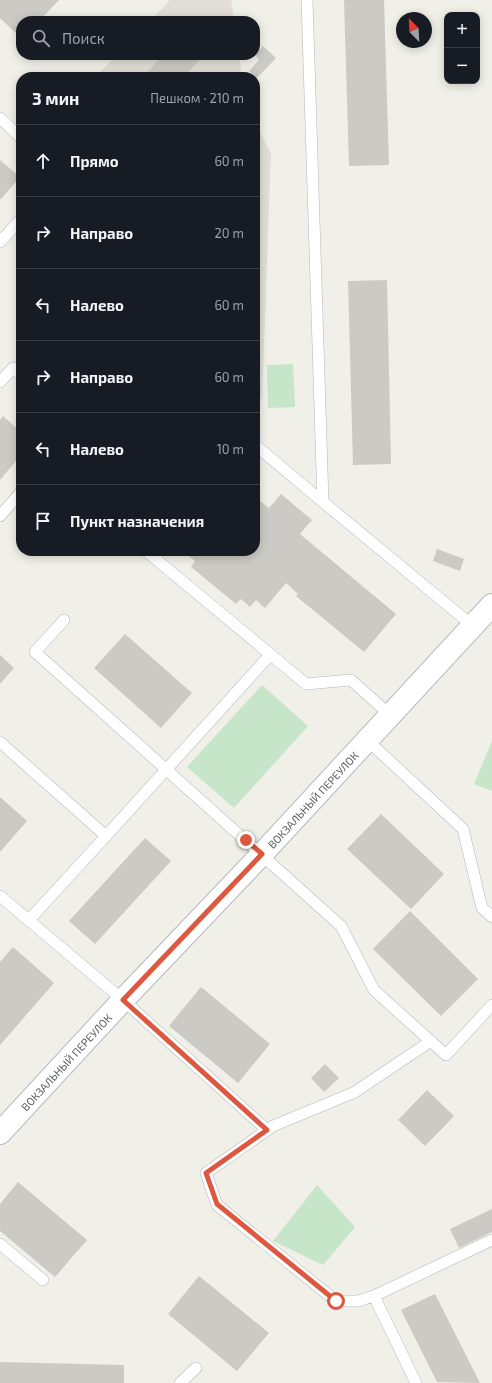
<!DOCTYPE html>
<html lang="ru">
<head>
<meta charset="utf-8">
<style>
	body { margin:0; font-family:"Exo 2",sans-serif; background:#242831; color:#f1f3f6 }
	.controls { position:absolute; right:12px; top:12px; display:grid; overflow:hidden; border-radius:8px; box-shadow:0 2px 10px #0003 }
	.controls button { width:36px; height:36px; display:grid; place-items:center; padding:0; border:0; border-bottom:1px solid #363941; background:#171b24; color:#f1f3f6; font:20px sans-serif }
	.compass { position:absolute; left:396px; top:12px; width:36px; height:36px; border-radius:50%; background:#171b24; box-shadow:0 2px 10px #0003; rotate:336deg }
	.stop { position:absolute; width:12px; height:12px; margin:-9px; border:3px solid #de5840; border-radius:50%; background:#fff }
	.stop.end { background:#de5840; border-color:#fff; box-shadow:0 1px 4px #0008 }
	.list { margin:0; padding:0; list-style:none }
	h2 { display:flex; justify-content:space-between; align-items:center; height:52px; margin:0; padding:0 16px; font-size:17px }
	h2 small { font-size:13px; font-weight:400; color:#9ea1a6 }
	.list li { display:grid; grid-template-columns:26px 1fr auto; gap:12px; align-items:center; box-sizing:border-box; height:72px; padding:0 16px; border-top:1px solid #363941 }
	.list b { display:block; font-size:15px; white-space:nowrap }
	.list em { font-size:13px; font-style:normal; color:#9ea1a6 }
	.icon { flex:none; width:22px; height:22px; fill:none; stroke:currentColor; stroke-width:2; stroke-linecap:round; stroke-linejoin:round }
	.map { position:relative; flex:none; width:492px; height:1383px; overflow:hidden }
	.search { position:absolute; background:#171b24; box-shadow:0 2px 10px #0003; left:16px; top:16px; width:244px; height:44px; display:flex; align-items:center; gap:10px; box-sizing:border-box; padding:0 14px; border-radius:16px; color:#9ea1a6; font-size:15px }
	.panel { position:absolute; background:#171b24; box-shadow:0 2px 10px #0003; left:16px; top:72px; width:244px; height:484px; border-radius:16px }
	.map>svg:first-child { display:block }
</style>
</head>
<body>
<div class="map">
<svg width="492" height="1383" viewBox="0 0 492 1383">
	<rect width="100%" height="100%" fill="#f0efe8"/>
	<path fill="#e0ded6" d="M170,0h61l3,21h-84z
		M117,55h122l3,22h-147z
		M255,123l16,30 -9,245 -7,4z"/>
	<path fill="#c6e5c9" d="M293,364l2,43 -27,1 -1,-43z
		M262,685l46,41 -74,82 -47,-41z
		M492,741v50l-18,-7z
		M317,1185l38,42 -32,38 -50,-24z"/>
	<path fill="#cccac4" d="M0,0h59l-20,21h-18v17l-21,-20z
		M344,0h40l5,165 -40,1z
		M263,46l13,12 -19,20 -8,-7 10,-11 -4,-6z
		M163,55h41l-20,22h-41z
		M0,160l20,17 -20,23z
		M387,280l4,184 -38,1 -5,-184z
		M3,416l18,16v23l-21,25v-60z
		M281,494l31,26 -12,14 96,80 -32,38 -68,-56 2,-2 -12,-11 -21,25 -9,-8 -6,7 -9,-8 -5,5 -45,-37 4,-6 -10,-8 2,-2h68v-54l14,11z
		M437,549l27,10 -4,12 -27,-10z
		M125,634l67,59 -31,35 -67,-60z
		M0,655l14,13 -14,16z
		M0,797l27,24 -27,31z
		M381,814l63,60 -33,35 -64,-60z
		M145,838l26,23 -76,83 -26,-23z
		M410,911l68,68 -37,37 -68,-67z
		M13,947l41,36 -54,62v-83z
		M201,987l69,57 -32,39 -69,-57z
		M325,1064l14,14 -15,14 -13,-14z
		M427,1090l27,26 -29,30 -27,-26z
		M18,1182l69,58 -32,37 -55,-46v-27z
		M492,1209v23l-33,16 -9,-19z
		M199,1276l70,57 -32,38 -69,-57z
		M435,1294l45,89 -43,-1 -36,-72z
		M0,1362l124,3v18h-124z"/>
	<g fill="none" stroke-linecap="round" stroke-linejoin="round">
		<defs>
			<path id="lane" d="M307,0l16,502 150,124
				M0,118l21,20
				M0,242l21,-23
				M0,382l13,-14 8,7
				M255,445l68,57
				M0,516l21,-24
				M146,551l160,133 45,-4 39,35
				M64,620l-29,32 306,274 33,64 72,65 46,-50
				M367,740l96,89 19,79 10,9
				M0,742l106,94 -77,84
				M106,836l164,-181
				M0,896l123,104 144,130
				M431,1041l-76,51 -82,34 -67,47 11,32 119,96h22l16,-5 118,-56
				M0,1244l43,36
				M374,1296l42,87
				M180,1383l16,-15"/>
			<g id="secondary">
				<path id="s1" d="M0,1133l123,-133 139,-146 230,-249"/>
			</g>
		</defs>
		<use href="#lane" stroke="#b5b7bb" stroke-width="12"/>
		<use href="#secondary" stroke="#b6b9be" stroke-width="24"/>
		<use href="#lane" stroke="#fff" stroke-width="11"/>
		<use href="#secondary" stroke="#fff" stroke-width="22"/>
	</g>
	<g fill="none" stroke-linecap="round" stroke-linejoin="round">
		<path stroke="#de5840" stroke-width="5" d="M246,840l16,14 -139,146 144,130 -61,43 11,31 119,97"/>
	</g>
	<g text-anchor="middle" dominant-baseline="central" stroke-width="4" stroke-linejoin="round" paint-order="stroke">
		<g font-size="11" fill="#5f6267" stroke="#fff">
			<text stroke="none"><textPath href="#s1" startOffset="457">ВОКЗАЛЬНЫЙ ПЕРЕУЛОК</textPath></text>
			<text stroke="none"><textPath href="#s1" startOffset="97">ВОКЗАЛЬНЫЙ ПЕРЕУЛОК</textPath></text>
		</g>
	</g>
</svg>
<div class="controls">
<button>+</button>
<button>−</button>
</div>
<svg class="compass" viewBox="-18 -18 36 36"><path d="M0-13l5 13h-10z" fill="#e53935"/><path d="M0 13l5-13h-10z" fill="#9ea1a6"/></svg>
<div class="stop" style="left:336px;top:1301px"></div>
<div class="stop end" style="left:246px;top:840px"></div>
<div class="search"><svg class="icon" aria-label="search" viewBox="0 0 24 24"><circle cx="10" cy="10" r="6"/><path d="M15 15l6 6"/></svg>Поиск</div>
<section class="panel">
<h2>3 мин<small>Пешком · 210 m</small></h2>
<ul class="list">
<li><svg class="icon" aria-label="ahead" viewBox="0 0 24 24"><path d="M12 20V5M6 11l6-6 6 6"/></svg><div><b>Прямо</b></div><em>60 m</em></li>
<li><svg class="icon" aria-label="right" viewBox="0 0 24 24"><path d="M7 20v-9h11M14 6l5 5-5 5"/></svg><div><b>Направо</b></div><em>20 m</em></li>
<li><svg class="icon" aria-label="left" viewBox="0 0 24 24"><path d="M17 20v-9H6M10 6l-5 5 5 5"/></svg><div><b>Налево</b></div><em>60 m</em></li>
<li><svg class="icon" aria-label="right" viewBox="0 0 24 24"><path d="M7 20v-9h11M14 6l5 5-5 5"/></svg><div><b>Направо</b></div><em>60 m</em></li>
<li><svg class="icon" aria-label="left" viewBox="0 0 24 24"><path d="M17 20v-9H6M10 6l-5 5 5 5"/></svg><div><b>Налево</b></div><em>10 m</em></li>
<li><svg class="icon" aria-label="arrive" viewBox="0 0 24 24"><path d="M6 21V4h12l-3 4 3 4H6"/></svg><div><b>Пункт назначения</b></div></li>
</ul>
</section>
</div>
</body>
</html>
